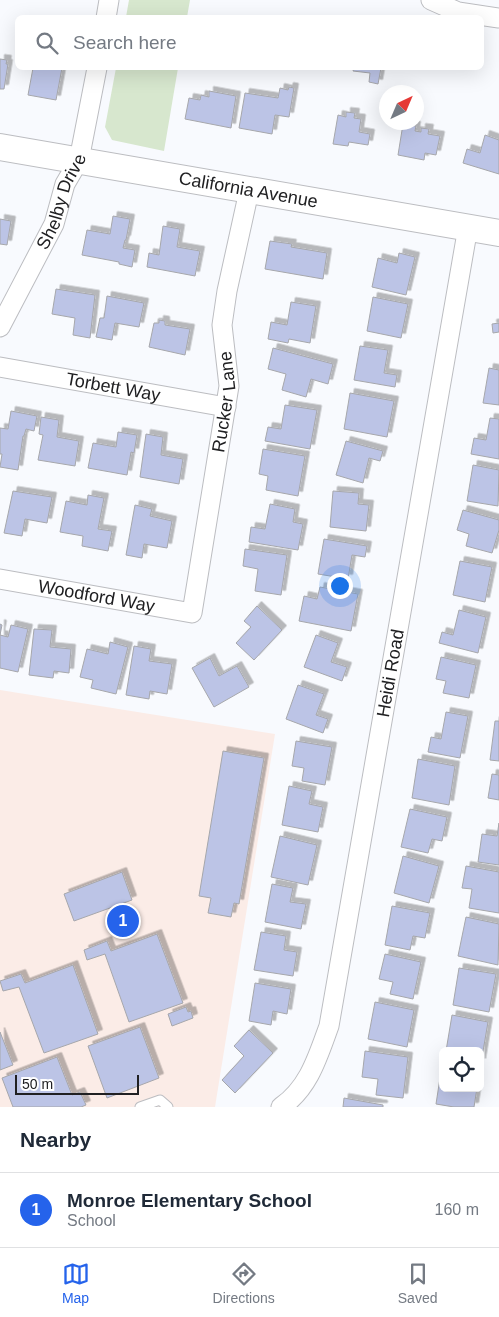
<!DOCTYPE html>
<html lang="en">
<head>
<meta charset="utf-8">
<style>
	body { margin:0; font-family:Helvetica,sans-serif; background:#f6f6f7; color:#1f2937 }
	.controls { position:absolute; right:15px; bottom:15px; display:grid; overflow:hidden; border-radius:8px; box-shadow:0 5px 20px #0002 }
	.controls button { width:45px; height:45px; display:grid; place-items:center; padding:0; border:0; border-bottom:1px solid #e0e1e3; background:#fff; color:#1f2937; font:25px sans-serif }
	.compass { position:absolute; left:379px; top:85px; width:45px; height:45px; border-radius:50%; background:#fff; box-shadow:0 5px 20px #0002; rotate:44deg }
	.scale { position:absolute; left:15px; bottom:12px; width:124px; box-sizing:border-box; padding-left:5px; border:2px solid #202022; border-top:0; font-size:14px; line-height:18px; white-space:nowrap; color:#202022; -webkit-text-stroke:4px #fff; paint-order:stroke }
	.you { position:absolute; left:339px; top:585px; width:18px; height:18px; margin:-12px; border:4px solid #fff; border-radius:50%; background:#1a73e8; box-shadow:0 0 0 8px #1a73e833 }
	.badge { display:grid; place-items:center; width:32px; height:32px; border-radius:50%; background:#2563eb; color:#fff; font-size:16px; font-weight:700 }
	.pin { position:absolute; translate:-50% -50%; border:2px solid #fff; box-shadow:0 1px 5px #0006 }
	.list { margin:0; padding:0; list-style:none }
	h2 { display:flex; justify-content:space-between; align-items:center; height:65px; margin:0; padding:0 20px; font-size:21px }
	h2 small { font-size:16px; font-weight:400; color:#747a83 }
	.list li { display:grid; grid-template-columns:32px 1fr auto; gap:15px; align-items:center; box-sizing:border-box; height:75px; padding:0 20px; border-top:1px solid #e0e1e3 }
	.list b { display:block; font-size:19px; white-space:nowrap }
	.list p { margin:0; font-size:16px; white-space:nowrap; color:#747a83 }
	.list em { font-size:16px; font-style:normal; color:#747a83 }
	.icon { flex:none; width:28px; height:28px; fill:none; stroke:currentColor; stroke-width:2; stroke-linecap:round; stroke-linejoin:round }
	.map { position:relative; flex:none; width:499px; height:1107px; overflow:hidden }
	.search { position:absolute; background:#fff; box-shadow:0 5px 20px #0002; left:15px; right:15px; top:15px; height:55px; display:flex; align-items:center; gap:12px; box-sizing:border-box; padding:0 18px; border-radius:8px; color:#747a83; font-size:19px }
	.sheet { height:140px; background:#fff }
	nav { display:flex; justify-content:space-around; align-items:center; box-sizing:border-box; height:70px; border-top:1px solid #e0e1e3; background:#fff; font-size:14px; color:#747a83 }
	nav a { display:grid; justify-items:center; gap:2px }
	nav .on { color:#2563eb }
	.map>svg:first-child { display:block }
</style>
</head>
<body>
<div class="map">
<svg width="499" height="1107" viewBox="0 0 499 1107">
	<defs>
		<filter id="shadow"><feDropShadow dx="4.5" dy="-4.5" stdDeviation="0" flood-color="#0004"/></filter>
	</defs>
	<rect width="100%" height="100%" fill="#f8fafe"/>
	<path fill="#fbece7" d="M0,690l275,44 -60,373h-215z"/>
	<path fill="#d7e7ce" d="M129,0h61l-3,17h-61z
		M116,68h62l-14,83 -52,-11 -7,-13z"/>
	<path fill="#bcc4e6" stroke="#a6a7ab" filter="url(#shadow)" d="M0,59l7,1 -1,4h2l-4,25h-4z
		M33,68h29l-6,32 -28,-5z
		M354,68h27l-3,16 -9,-2 1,-9 -17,-2z
		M289,87l5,1 -5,29 -14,-2 -3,19 -33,-6 6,-35 33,5 2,-10 8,2z
		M209,91l27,5 -5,32 -46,-9 4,-21 11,2 1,-5 8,2z
		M346,112l9,1 -1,5 7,1 -2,13 11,2 -2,11 -19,-3 -1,4 -15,-2 5,-29 8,2z
		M403,124l13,2 -1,5 6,1v-4l8,1 -1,5 12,2 -4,19 -11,-2 -1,7 -26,-5z
		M485,135l14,5v34l-36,-11 4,-14 13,4z
		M113,216l17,3 -4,21h-1l-2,8 12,2 -3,17 -13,-3v-2l-37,-7 5,-25 23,4z
		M0,219l11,2 -4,24 -7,-1z
		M163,226l17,3 -3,18 23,4 -5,25 -48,-9 2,-14 10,2z
		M270,241l22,3 -1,3 36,6 -4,26 -58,-10z
		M399,253l16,4 -9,38 -34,-8 6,-29 19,5z
		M56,289l39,6 -5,43 -17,-3 2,-17 -23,-4z
		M107,296l37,7 -5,24 -24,-4 -3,17 -16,-3 4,-19h4z
		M373,297l35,7 -7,34 -34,-7z
		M291,302l25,4 -6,37 -21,-4 -1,4 -20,-4 3,-17 16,3z
		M159,320l6,1v4l25,4 -5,26 -36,-8 5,-24h5z
		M499,323v9l-6,1 -1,-9z
		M360,346l28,4 -4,23 13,2 -2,12 -41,-7z
		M273,348l60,16 -5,20 -17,-5 -5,18 -24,-7 4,-16 -18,-5z
		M489,368l10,2v35l-16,-2z
		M350,393l44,8 -7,36 -43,-8z
		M285,405l32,5 -7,39 -45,-8 3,-14 13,2z
		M11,411l26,5 -3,15 -8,-2 -2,7h-1l-5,34 -18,-3 2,-13h-2v-26l8,1z
		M41,417l18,3 -2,17 22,4 -4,25 -37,-6 5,-25 -4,-1z
		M490,418l9,1v40l-28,-5 3,-16 12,2z
		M118,432l19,3 -3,18 -3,-1 -4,23 -39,-7 5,-25 23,4z
		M146,434l17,3 -2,18 22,4 -4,25 -39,-7z
		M346,441l37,10 -3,10 -11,-3 -6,25 -27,-8z
		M263,449l42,7 -7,40 -32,-6 2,-14 -9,-2z
		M473,465l26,5 -1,36 -31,-5z
		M13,491l39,6 -5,26 -22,-4 -3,17 -18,-3z
		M333,491l26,2 -1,11 11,1 -3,26 -36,-4z
		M88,495l16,3 -6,31 14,2 -4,20 -26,-5 1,-10 -23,-4 6,-31 21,4z
		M270,504l25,5 -2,13 10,2 -5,26 -49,-8 2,-15 14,2z
		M135,505l17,4 -2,7 22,5 -5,27 -23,-4 -2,14 -16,-3z
		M463,510l36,10v10l-7,23 -26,-7 3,-12 -12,-4z
		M324,539l43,7 -2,11 -13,-2 -4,24 -30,-5z
		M245,549l42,6 -6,40 -26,-4 3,-22 -15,-3z
		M460,561l32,6 -7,35 -32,-7z
		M320,587l38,7 -7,37 -52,-10 5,-25 13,3z
		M257,606l25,24 -28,30 -18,-17 15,-16 -7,-6z
		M459,610l27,7 -8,36 -39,-10 3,-11 11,3z
		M0,624l2,1 -2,10 8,2 3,-12 17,4 -10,43 -18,-4z
		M34,629l18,1 -2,17 21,2 -2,24 -15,-2 -1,7 -24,-3z
		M316,635l22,8 -7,19 16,5 -5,14 -38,-14z
		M110,642l18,5 -12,47 -25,-6 2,-8 -13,-3 7,-28 21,5z
		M134,646l17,3 -2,12 23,3 -5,30 -17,-3 -1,8 -23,-4z
		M441,657l35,8 -7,33 -26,-5 3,-12 -10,-2z
		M210,658l9,18 18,-10 12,21 -35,20 -22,-39z
		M298,685l26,9 -8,21 12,4 -5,14 -37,-14z
		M446,712l22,4 -8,42 -32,-6 3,-15 10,2z
		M495,721h4v40l-9,-1z
		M296,741l36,6 -7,38 -23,-4 2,-13 -12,-2z
		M223,751l41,7 -25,146 -5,-1 -3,14 -23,-4 3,-15 -12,-2z
		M418,759l37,7 -6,39 -37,-7z
		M492,774l7,1v25l-11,-2z
		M289,786l23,5 -3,13 14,3 -5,25 -36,-7z
		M410,809l37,8 -5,24 -10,-2 -4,14 -27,-6z
		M499,823v42l-21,-3 4,-28 15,2z
		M280,836l37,9 -9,40 -37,-8z
		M403,856l36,10 -10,37 -35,-10z
		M466,866l33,6v41l-30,-5 3,-19 -10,-1z
		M122,872l10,28 -58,21 -10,-27z
		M272,884l21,4 -3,14 16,2 -5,25 -36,-7z
		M392,906l38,7 -5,25 -12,-2 -3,14 -25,-5z
		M466,917l33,7 -1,41 -40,-9z
		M261,932l25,4 -2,14 13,2 -4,24 -39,-6z
		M157,934l26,69 -54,19 -24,-68 -18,6 -3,-10 23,-9 4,10z
		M385,954l36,8 -8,37 -23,-5 3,-12 -14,-3z
		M73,965l25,69 -54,19 -25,-66 -16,4 -3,-10 21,-7 4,9z
		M459,968l37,6 -7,38 -36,-7z
		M255,983l36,6 -4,25 -14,-3 -2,14 -22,-4z
		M375,1002l39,8 -7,37 -39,-8z
		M186,1007l2,5 3,-1 2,7 -21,8 -4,-12z
		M452,1015l36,7 -7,41 -1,-12h-34z
		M140,1027l19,51 -52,20 -19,-52z
		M249,1030l24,23 -38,40 -13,-13 22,-24 -10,-10z
		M0,1032l13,33 -13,5z
		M365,1051l43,6 -5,41 -27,-3 2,-16 -16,-2z
		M57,1057l15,38 8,-3 6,13 -5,2h-68l-11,-29z
		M442,1065l1,23h34l-3,19h-20l-18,-3z
		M344,1098l39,7v2h-40z"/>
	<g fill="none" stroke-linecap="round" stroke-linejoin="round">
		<defs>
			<path id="service" d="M140,1107l20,-7 8,7"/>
			<g id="minor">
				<path d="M431,0l27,12 41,6"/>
				<path d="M106,18l3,-18"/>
				<path id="s1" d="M0,327l54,-103 11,-40 14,-24 18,-92"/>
				<path id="s2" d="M0,367l226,40"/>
				<path id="s3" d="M0,579l192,34 37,-227 -7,-61 5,-34 22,-100"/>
				<path id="s4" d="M281,1107c28,-19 37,-51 48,-81l139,-799"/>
			</g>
			<g id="secondary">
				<path id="s5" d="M0,147l499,86"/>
			</g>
		</defs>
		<use href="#service" stroke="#bcbdc1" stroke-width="11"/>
		<use href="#minor" stroke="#bcbdc1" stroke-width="21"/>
		<use href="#secondary" stroke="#bcbdc1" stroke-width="28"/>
		<use href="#service" stroke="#fff" stroke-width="9"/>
		<use href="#minor" stroke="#fff" stroke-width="19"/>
		<use href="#secondary" stroke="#fff" stroke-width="26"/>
	</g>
	<g text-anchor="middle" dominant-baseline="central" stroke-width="4" stroke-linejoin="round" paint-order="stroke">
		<g font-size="18" fill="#202022" stroke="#fff">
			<text stroke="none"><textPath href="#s5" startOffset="252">California Avenue</textPath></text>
			<text stroke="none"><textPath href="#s1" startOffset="140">Shelby Drive</textPath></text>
			<text stroke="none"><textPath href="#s2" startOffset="115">Torbett Way</textPath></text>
			<text stroke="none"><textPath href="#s3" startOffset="409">Rucker Lane</textPath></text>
			<text stroke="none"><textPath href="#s3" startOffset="98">Woodford Way</textPath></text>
			<text stroke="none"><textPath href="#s4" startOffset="454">Heidi Road</textPath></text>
		</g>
	</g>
</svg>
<div class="controls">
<button><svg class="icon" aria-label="locate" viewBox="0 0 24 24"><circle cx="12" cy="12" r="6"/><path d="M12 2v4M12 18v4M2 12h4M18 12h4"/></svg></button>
</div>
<svg class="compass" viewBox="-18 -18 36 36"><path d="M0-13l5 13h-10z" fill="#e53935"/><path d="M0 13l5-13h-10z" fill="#747a83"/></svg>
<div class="scale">50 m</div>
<div class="you"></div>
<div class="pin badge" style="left:123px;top:921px">1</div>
<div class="search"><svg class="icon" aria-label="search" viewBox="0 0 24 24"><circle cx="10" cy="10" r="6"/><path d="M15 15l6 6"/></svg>Search here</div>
</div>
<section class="sheet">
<h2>Nearby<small></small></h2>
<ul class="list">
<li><span class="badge">1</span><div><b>Monroe Elementary School</b><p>School</p></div><em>160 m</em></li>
</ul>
</section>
<nav>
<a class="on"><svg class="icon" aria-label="map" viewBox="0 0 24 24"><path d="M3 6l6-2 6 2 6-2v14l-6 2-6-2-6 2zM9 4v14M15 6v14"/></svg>Map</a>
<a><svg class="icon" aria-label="directions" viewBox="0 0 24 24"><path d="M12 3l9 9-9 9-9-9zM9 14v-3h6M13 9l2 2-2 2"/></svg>Directions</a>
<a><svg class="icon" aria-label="saved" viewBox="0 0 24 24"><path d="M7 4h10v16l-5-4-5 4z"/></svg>Saved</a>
</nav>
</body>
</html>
